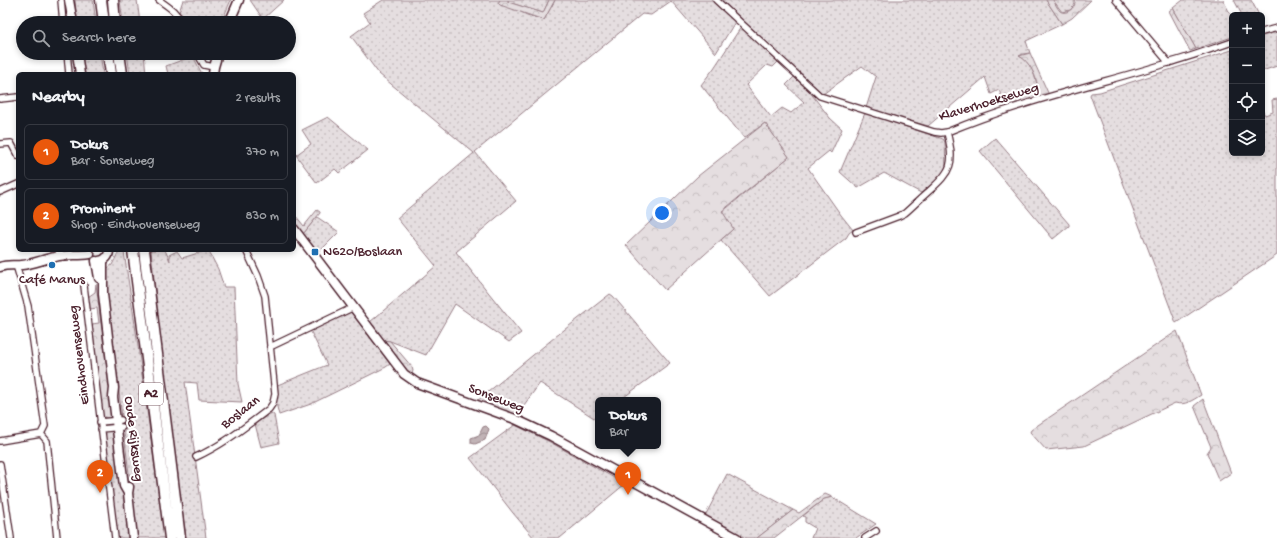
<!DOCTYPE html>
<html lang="en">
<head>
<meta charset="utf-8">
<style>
	body { margin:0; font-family:"Gochi Hand",sans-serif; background:#20242c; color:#f1f3f6 }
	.controls { position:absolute; right:12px; top:12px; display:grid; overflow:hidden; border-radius:6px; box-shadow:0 2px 6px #0003 }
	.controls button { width:36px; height:36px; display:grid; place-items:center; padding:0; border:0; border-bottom:1px solid #363941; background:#171b24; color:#f1f3f6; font:20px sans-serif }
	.you { position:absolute; left:662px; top:213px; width:14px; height:14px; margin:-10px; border:3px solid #fff; border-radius:50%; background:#1a73e8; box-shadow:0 0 0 6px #1a73e833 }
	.badge { display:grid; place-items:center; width:26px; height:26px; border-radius:50%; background:#ea580c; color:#fff; font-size:13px; font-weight:700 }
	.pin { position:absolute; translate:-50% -33px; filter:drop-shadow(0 1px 2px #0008) }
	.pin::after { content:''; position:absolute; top:21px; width:14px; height:12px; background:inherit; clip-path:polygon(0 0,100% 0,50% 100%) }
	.popup { position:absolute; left:595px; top:397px; width:66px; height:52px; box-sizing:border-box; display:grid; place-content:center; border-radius:6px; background:#171b24; filter:drop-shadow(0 1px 3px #0005); font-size:13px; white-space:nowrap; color:#9ea1a6 }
	.popup b { font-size:15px; color:#f1f3f6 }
	.popup::after { content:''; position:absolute; left:50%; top:100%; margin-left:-8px; border:8px solid transparent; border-top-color:#171b24 }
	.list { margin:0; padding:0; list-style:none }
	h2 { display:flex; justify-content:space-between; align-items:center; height:52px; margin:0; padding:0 16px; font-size:17px }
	h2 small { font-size:13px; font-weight:400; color:#9ea1a6 }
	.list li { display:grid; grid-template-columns:26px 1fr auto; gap:12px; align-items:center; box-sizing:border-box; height:56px; margin:0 8px 8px; padding:0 8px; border:1px solid #363941; border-radius:6px }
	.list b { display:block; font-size:15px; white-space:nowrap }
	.list p { margin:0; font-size:13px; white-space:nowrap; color:#9ea1a6 }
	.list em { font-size:13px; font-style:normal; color:#9ea1a6 }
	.icon { flex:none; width:22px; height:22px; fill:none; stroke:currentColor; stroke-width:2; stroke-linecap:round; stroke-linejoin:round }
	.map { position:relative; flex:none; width:1277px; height:538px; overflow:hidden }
	.search { position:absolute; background:#171b24; box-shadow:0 2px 6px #0003; left:16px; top:16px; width:280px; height:44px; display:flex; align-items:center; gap:10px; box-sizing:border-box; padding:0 14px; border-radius:22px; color:#9ea1a6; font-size:15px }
	.panel { position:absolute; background:#171b24; box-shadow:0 2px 6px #0003; left:16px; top:72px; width:280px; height:180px; border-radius:6px }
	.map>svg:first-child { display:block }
</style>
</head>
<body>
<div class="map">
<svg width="1277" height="538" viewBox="0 0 1277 538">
	<defs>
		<pattern id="grass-dots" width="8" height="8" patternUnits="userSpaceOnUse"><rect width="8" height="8" fill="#e5dee0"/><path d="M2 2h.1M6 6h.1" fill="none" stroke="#c6bec0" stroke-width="1.8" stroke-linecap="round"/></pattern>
		<pattern id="forest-crowns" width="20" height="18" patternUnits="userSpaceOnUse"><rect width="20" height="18" fill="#e5dee0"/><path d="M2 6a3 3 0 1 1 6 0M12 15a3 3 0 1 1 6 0" fill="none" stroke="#c6bec0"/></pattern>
		<pattern id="water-waves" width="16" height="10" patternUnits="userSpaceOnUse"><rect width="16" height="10" fill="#c1b3b6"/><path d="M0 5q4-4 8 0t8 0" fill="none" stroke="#9f9194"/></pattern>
	</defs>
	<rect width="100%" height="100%" fill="#fff"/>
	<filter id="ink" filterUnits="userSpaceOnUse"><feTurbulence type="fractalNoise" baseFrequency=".025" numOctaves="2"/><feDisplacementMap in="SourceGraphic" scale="8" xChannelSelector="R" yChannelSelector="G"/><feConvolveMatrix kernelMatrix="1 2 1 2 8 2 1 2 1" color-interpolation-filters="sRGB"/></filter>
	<g filter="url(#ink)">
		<path fill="url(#grass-dots)" stroke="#987e86" d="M75,0h18l3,23h-19z
			M120,0h17l3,23h-17z
			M183,0h48l-10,23h-36l-6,-11z
			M250,0h34l-21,19z
			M383,0h117l-1,1 28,14 17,5 11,-20h158l22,22 -19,31 -45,-52 -20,14 -9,-1 -167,138 41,49 -60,51 65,81 -12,9 -54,-38 -29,51 -36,-14 -7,-1 -13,-18 66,-56 -39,-48 77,-65 -95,-79 -28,-38 19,-14 -7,-9z
			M508,0h41l-6,13 -35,-11z
			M721,0h325l16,24 -36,17 4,12 -7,1 -4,2c12,5 17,22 19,34l-1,3 -33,10 -5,-13 -8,4 -6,-17 -57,49 -62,-18 10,-31 -14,-11 -39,28z
			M1053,0h22l1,4 -6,6 -8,2z
			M1183,0h40l9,17v20l-36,12 -23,-41z
			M1234,0h17l8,15h-17z
			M741,27l37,35 -5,5 -6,-2 -21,20 25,32 11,-9 9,5 13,-11 -18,-17 8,-8 15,14 21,27 12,11 -11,24 -2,-2 -21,17 33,47 12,15 -4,3 -3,5 -76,58 -49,-56 12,-11 -11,-17 67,-55 -24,-34 -21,15 -43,-53 13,-17z
			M1277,32v34l-15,5v-35z
			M1232,50v103h30v-43l3,5 8,-3 -1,-12 5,-1v156l-101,68 -86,-228 1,-2 9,-1z
			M81,53h19l3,21h-20z
			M127,53h17l2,21h-16z
			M193,56l9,18h-34l-2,-8z
			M865,113l78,26 2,3 1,25 -5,9 -20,17 -37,-20 -26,15 -18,-16z
			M328,117l40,33 -29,23 -4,-4 -18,14 -21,-28 15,-11 -9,-14z
			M995,138l74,86v2l-16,13 -73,-88z
			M317,217l22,15 -21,21 -15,-19z
			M151,250h14l5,11 -1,-6 8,-4 5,7 26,-8 10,19 6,18h10l4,97 4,18 -43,-2 -2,-17 -12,-1 21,156h-20l-22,-163z
			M124,252c15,95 27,191 41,286h-28l-30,-242 -1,-27 6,-4 6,-12z
			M610,294l3,2 57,67 -50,37h-22v16l-4,2 -54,-35 -24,33 -39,-15 78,-64z
			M351,312l39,52 -4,3 -75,37 -32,11 -2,-8 -2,-21 52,-21 -17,-35z
			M271,413l3,2 5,28 -18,4 -6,-23z
			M515,425l35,17 75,42 -65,54h-26l-21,-25 -43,-55z
			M111,431l4,2 14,105h-12l-12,-106z
			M727,474l66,36 -36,28h-11l-41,-22z
			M832,497l44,27 -20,14h-45l4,-10 -10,-6v-5l-2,-1 21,-17z"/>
		<path fill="url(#forest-crowns)" stroke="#987e86" d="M500,0h8v2l35,11 6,-13h6l-11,20 -44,-15 -2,-2z
			M1046,0h7c2,3 4,8 7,11 7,5 17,-5 15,-11h16l-19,18 -10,6z
			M1173,8l23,41 -6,2 -21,-40z
			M1030,53l19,42 -43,13 -2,-5 34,-12c0,-12 -8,-30 -19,-35z
			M765,123l24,34 -67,54 11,17v1l-68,61 -39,-45 72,-69z
			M317,210l3,2v1l-17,21 -9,-12v-7h1l9,11z
			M96,284l17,132 -5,2 -5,-1 -11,-93 7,-1 -2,-15 -7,1 -2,-12 7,-5z
			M1177,331l24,64c-8,5 -16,11 -26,8l-91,43 -38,4 -16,-18 1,-2 7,-5z
			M383,340l7,1 22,26 1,4 -2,4z
			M1203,399l28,74 -12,8 -12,-28 4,-6 -17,-41z
			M825,494l7,3 -8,2 -50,39h-17l36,-28 6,3z"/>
		<path fill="url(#water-waves)" stroke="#91787e" d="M486,426l3,3 -4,11 -10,4 -4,-1v-5l8,-3 4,-8z"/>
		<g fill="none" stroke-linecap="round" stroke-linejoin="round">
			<defs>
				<path id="street" d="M61,0l2,23
					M159,0c10,7 18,12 23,23
					M716,0l104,96 114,36 7,1 6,-1c72,-30 148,-47 221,-69 22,-6 43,-14 64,-21
					M1116,0l53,63
					M1262,32l15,-4
					M67,53l2,21
					M197,53l7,12 10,2
					M0,99l18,-2
					M0,144l11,-1 7,13
					M0,192l18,-8
					M856,232l43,-16 6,-3c8,-7 15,-14 23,-21 24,-21 27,-28 19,-60
					M58,250l2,6
					M16,265l12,41 17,120 -4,8
					M84,286l31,252
					M270,347l84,-40
					M100,422l21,-2
					M101,429l21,-2
					M41,434l6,7 10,97
					M0,441l41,-7
					M196,457c27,-12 49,-30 73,-48l4,-6 2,-9 -10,-98 -7,-20 -12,-26
					M0,464l11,74
					M865,538l11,-7"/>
				<path id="secondary" d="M69,0l4,23
					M229,23l10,-23
					M77,53l3,21
					M213,74l1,-7 4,-14
					M294,229l110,145 13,9 98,36 36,17 186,102
					M103,260v34l11,94 -1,9 11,89 4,7
					M96,261l3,17
					M99,261c7,-1 10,-5 10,-11
					M0,267c8,-3 14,-1 22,-2 11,-1 22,-6 33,-8 12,-3 23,-1 35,-3
					M129,487l-1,6 5,45"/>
				<path id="highway" d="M101,0l3,23
					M113,0l2,23
					M108,53l3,21
					M119,53l3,21
					M133,250l37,288
					M144,250l36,288"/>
			</defs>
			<use href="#street" stroke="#4a1f2b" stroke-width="8"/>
			<use href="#secondary" stroke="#4a1f2b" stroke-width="11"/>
			<use href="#highway" stroke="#4a1f2b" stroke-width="13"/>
			<use href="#street" stroke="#fff" stroke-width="5.5"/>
			<use href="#secondary" stroke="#fff" stroke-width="8"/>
			<use href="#highway" stroke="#fff" stroke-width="10"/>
		</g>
	</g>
	<g fill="#1f6fb2" stroke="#fff" stroke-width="1.5">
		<rect x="311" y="248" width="8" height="8" rx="2"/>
		<circle cx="52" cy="265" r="4"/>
	</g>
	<g text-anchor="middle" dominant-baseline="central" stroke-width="4" stroke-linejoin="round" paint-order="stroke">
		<rect fill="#fff" stroke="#80626b" stroke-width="1" x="139" y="383" width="24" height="22" rx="3"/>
		<g font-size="13" font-weight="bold" fill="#4a1f2b">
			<text x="151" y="394">A2</text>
		</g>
		<g font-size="14" fill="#4a1f2b" stroke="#fff">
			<text transform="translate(989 103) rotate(-17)">Klaverhoekseweg</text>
			<text transform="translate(80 355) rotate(-97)">Eindhovenseweg</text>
			<text transform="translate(496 399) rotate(21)">Sonseweg</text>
			<text transform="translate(241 413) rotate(-38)">Boslaan</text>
			<text transform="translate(133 439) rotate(83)">Oude Rijksweg</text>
		</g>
		<g font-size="14" fill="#4a1f2b" stroke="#fff" text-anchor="start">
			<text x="323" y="252">N620/Boslaan</text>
			<text x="52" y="280" text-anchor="middle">Café Manus</text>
		</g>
	</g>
</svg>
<div class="controls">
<button>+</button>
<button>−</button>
<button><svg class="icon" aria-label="locate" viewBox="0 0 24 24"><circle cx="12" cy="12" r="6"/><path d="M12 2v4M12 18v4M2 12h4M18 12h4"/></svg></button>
<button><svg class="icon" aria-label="layers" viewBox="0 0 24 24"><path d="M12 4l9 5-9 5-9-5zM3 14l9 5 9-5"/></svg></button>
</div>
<div class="you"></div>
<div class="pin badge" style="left:628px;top:495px">1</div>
<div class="popup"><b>Dokus</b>Bar</div>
<div class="pin badge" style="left:100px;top:493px">2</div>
<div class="search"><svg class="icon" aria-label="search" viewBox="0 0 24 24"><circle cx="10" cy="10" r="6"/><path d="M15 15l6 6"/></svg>Search here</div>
<section class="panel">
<h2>Nearby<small>2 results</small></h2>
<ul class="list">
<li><span class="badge">1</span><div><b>Dokus</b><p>Bar · Sonseweg</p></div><em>370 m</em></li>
<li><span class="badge">2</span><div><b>Prominent</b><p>Shop · Eindhovenseweg</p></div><em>830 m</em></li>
</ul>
</section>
</div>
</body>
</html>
